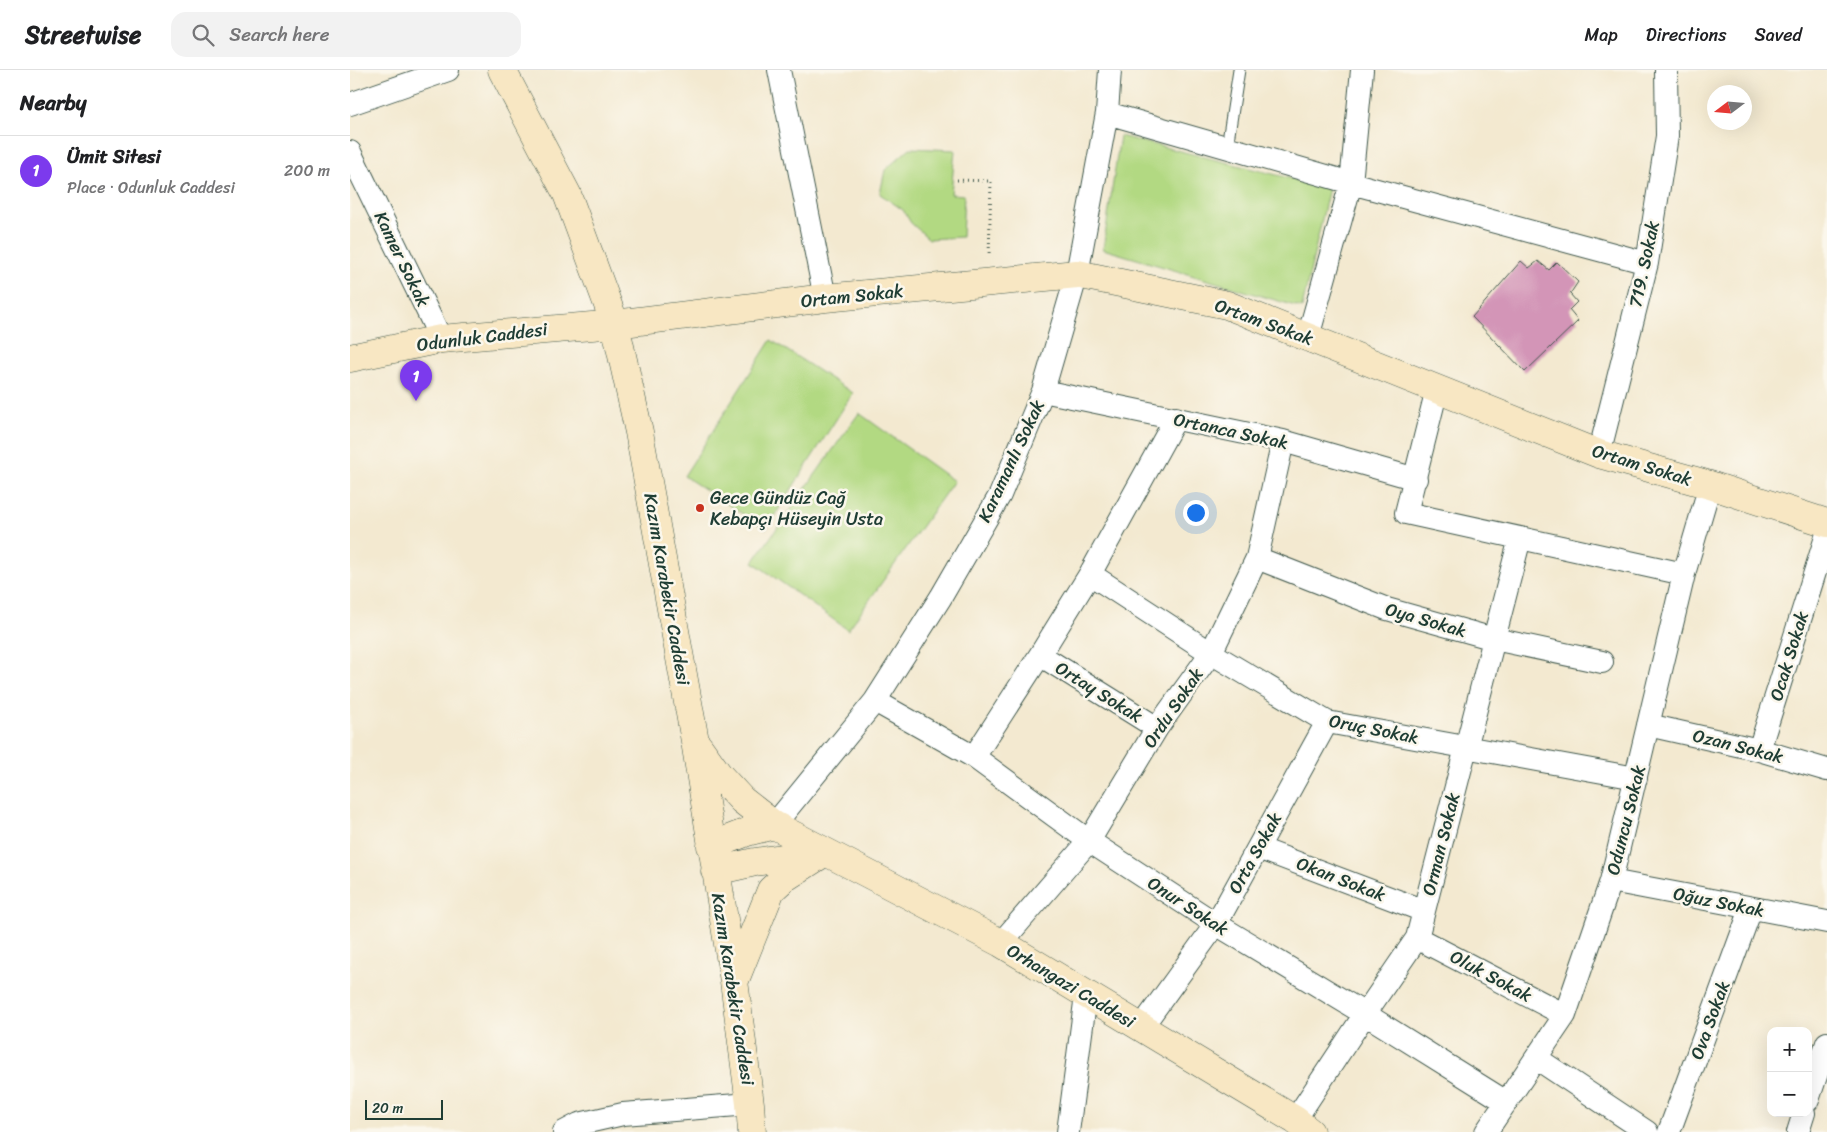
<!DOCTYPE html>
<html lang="en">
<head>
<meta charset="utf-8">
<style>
	body { margin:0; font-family:Sriracha,sans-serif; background:#f2f2f2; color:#202124 }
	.controls { position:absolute; right:15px; bottom:15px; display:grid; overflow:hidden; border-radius:10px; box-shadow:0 5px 20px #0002 }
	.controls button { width:45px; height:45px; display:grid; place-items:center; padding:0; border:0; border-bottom:1px solid #e0e0e0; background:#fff; color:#202124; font:25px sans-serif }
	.compass { position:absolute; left:1357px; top:15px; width:45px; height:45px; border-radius:50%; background:#fff; box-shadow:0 5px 20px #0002; rotate:254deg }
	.scale { position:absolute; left:15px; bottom:12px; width:78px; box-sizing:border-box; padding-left:5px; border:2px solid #1f3d34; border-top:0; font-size:14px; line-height:18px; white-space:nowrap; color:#1f3d34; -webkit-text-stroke:4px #fbf7ec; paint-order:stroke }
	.you { position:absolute; left:845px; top:442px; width:18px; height:18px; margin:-12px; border:4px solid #fff; border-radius:50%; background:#1a73e8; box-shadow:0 0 0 8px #1a73e833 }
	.badge { display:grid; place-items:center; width:32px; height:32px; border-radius:50%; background:#7c3aed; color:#fff; font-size:16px; font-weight:700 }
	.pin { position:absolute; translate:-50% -41px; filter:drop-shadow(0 1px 2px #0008) }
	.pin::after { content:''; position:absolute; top:26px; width:18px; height:15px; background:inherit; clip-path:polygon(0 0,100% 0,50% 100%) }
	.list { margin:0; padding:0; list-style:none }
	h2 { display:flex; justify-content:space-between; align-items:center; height:65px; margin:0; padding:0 20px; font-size:21px }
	h2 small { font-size:16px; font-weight:400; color:#757577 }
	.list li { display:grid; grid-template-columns:32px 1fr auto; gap:15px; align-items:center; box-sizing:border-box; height:70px; padding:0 20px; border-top:1px solid #e0e0e0 }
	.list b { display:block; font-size:19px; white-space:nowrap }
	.list p { margin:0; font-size:16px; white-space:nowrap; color:#757577 }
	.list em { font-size:16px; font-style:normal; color:#757577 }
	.icon { flex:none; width:28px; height:28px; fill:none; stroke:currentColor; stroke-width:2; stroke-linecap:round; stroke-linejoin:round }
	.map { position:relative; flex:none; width:1477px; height:1062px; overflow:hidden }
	header { display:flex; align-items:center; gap:30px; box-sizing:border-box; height:70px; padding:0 25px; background:#fff; border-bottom:1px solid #e0e0e0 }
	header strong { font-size:24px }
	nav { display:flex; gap:28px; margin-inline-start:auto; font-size:18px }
	.search { width:350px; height:45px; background:#f2f2f2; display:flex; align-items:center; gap:12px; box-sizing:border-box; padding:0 18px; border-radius:15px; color:#757577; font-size:19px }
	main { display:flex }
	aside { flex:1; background:#fff }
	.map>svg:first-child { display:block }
</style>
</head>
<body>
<header>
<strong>Streetwise</strong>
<div class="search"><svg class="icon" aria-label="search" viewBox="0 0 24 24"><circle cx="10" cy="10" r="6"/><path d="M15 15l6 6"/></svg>Search here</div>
<nav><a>Map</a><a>Directions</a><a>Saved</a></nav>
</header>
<main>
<aside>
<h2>Nearby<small></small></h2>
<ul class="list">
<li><span class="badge">1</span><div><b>Ümit Sitesi</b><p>Place · Odunluk Caddesi</p></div><em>200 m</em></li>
</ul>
</aside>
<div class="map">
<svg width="1477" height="1062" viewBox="0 0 1477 1062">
	<rect width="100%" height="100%" fill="#fbf7ec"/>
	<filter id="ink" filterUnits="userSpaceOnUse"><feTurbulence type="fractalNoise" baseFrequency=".02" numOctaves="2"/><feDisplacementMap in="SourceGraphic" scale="10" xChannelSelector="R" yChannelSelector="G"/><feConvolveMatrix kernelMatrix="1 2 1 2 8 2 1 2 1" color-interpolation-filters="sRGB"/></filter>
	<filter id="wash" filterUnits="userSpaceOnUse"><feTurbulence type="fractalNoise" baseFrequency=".0096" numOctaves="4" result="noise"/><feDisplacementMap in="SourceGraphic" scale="20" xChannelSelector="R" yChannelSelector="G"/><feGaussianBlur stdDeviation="1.12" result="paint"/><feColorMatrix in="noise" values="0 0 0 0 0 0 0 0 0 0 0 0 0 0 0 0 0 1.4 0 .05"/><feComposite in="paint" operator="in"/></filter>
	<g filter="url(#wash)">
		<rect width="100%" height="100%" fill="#f3e9d0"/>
		<path fill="#b2d982" stroke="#688b5b" d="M770,66l209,52 -27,120 -199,-59z
			M560,78l45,2 -4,44 13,1 -2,42 -33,2 -18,-16 -8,-13 -23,-16 5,-24z
			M421,270l82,53 -87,136 -82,-53z
			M509,343l95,68 -106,149 -95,-68z"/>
		<g id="blocks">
			<path fill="#d395b7" d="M1171,191l8,7 9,-7 11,9 8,-8 21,20 -8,12 7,8 -8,8 9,11 -53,51 -53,-55z"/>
		</g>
	</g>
	<g filter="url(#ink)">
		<use href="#blocks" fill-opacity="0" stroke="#3f574b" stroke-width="1"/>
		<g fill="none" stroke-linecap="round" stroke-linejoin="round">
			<defs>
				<path id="lane" d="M877,77l12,-77"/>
				<path id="street" d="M429,0l46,228
					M0,34l98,-34
					M757,43l244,70 296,80
					M0,82l91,187
					M958,267l43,-154 11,-113
					M1087,319l-31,124 278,61
					M693,321l240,50 133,38
					M1249,384l48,-191 20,-127 -1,-66
					M907,488l130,51 107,30 108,23
					M740,504l121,79 116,69 309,56
					M690,585l117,73
					M525,631l99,56 115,84 127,83 149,90 141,88
					M1298,655l111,25 68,20
					M1409,680l68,-216
					M624,687l66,-102 50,-81 86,-156
					M424,755l101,-124 66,-104 59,-102 43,-104 34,-117 30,-161 3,-43
					M908,778l166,63
					M1261,811l216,41
					M1067,868l148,77
					M651,873l88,-102 68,-113 54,-75 46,-95 26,-117
					M791,958l75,-104 111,-202
					M1186,988l111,74
					M1458,1030l19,-57
					M945,1050l70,-106 52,-76 103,-400
					M214,1062l15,-8 44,-10 127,-10
					M718,1062l18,-137
					M1136,1062l79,-117 46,-134 73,-307 26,-89
					M1319,1062l82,-223
					M1448,1062l6,-19"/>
				<path id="secondary" d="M152,0l65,124 48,130 24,108 56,309 39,240 16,123 2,28
					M0,288l91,-19 174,-15 210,-26 252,-24 150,31 372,149 111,31 117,38
					M348,676l20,28 24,26 32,25 227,118 294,177 15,12
					M361,776l36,-14 27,-7
					M365,801l40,-9 62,-9
					M385,910l36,-90 12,-11 42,-27"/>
			</defs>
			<use href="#lane" stroke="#3f574b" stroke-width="13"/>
			<use href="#street" stroke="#3f574b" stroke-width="24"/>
			<use href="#secondary" stroke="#3f574b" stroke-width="29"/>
			<path stroke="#3f574b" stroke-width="3" stroke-dasharray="1 4" stroke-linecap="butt" d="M607,110l34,1 -2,76"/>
			<use href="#lane" stroke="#fff" stroke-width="11"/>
			<use href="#street" stroke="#fff" stroke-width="22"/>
			<use href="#secondary" stroke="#f8e7c3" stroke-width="28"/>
		</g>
	</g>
	<circle fill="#c8321e" stroke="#fbf7ec" stroke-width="2" cx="350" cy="438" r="5"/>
	<g text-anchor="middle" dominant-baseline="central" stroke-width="5" stroke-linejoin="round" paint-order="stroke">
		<g font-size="18" fill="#1f3d34" stroke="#fbf7ec">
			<text transform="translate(52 189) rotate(64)">Kamer Sokak</text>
			<text transform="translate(1294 194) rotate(-78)">719. Sokak</text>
			<text transform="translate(502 226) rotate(-6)">Ortam Sokak</text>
			<text transform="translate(914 252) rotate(20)">Ortam Sokak</text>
			<text transform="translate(132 267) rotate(-7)">Odunluk Caddesi</text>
			<text transform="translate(881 361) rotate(12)">Ortanca Sokak</text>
			<text transform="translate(661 391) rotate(-65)">Karamanlı Sokak</text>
			<text transform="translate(1292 395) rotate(17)">Ortam Sokak</text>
			<text transform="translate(317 519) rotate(80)">Kazım Karabekir Caddesi</text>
			<text transform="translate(1076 550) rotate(16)">Oya Sokak</text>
			<text transform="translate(1439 586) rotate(-73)">Ocak Sokak</text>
			<text transform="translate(749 622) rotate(32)">Ortay Sokak</text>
			<text transform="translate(823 638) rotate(-56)">Ordu Sokak</text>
			<text transform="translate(1024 659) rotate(11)">Oruç Sokak</text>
			<text transform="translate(1388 676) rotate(14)">Ozan Sokak</text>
			<text transform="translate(1276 750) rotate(-76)">Oduncu Sokak</text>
			<text transform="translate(1091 774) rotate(-76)">Orman Sokak</text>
			<text transform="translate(905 783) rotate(-61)">Orta Sokak</text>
			<text transform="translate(991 809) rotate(21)">Okan Sokak</text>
			<text transform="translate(1369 832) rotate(11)">Oğuz Sokak</text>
			<text transform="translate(838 836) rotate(33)">Onur Sokak</text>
			<text transform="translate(1141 906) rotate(28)">Oluk Sokak</text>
			<text transform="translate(721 916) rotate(31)">Orhangazi Caddesi</text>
			<text transform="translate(383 919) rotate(81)">Kazım Karabekir Caddesi</text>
			<text transform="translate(1360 950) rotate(-70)">Ova Sokak</text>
		</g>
		<g font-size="18" fill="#1f3d34" stroke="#fbf7ec" text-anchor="start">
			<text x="360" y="428">Gece Gündüz Cağ<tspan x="360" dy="21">Kebapçı Hüseyin Usta</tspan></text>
		</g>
	</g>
</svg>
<div class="controls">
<button>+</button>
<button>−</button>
</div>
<svg class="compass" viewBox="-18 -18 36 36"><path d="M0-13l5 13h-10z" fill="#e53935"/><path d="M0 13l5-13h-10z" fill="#757577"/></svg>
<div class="scale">20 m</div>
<div class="you"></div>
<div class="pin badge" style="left:66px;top:331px">1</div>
</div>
</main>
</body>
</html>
